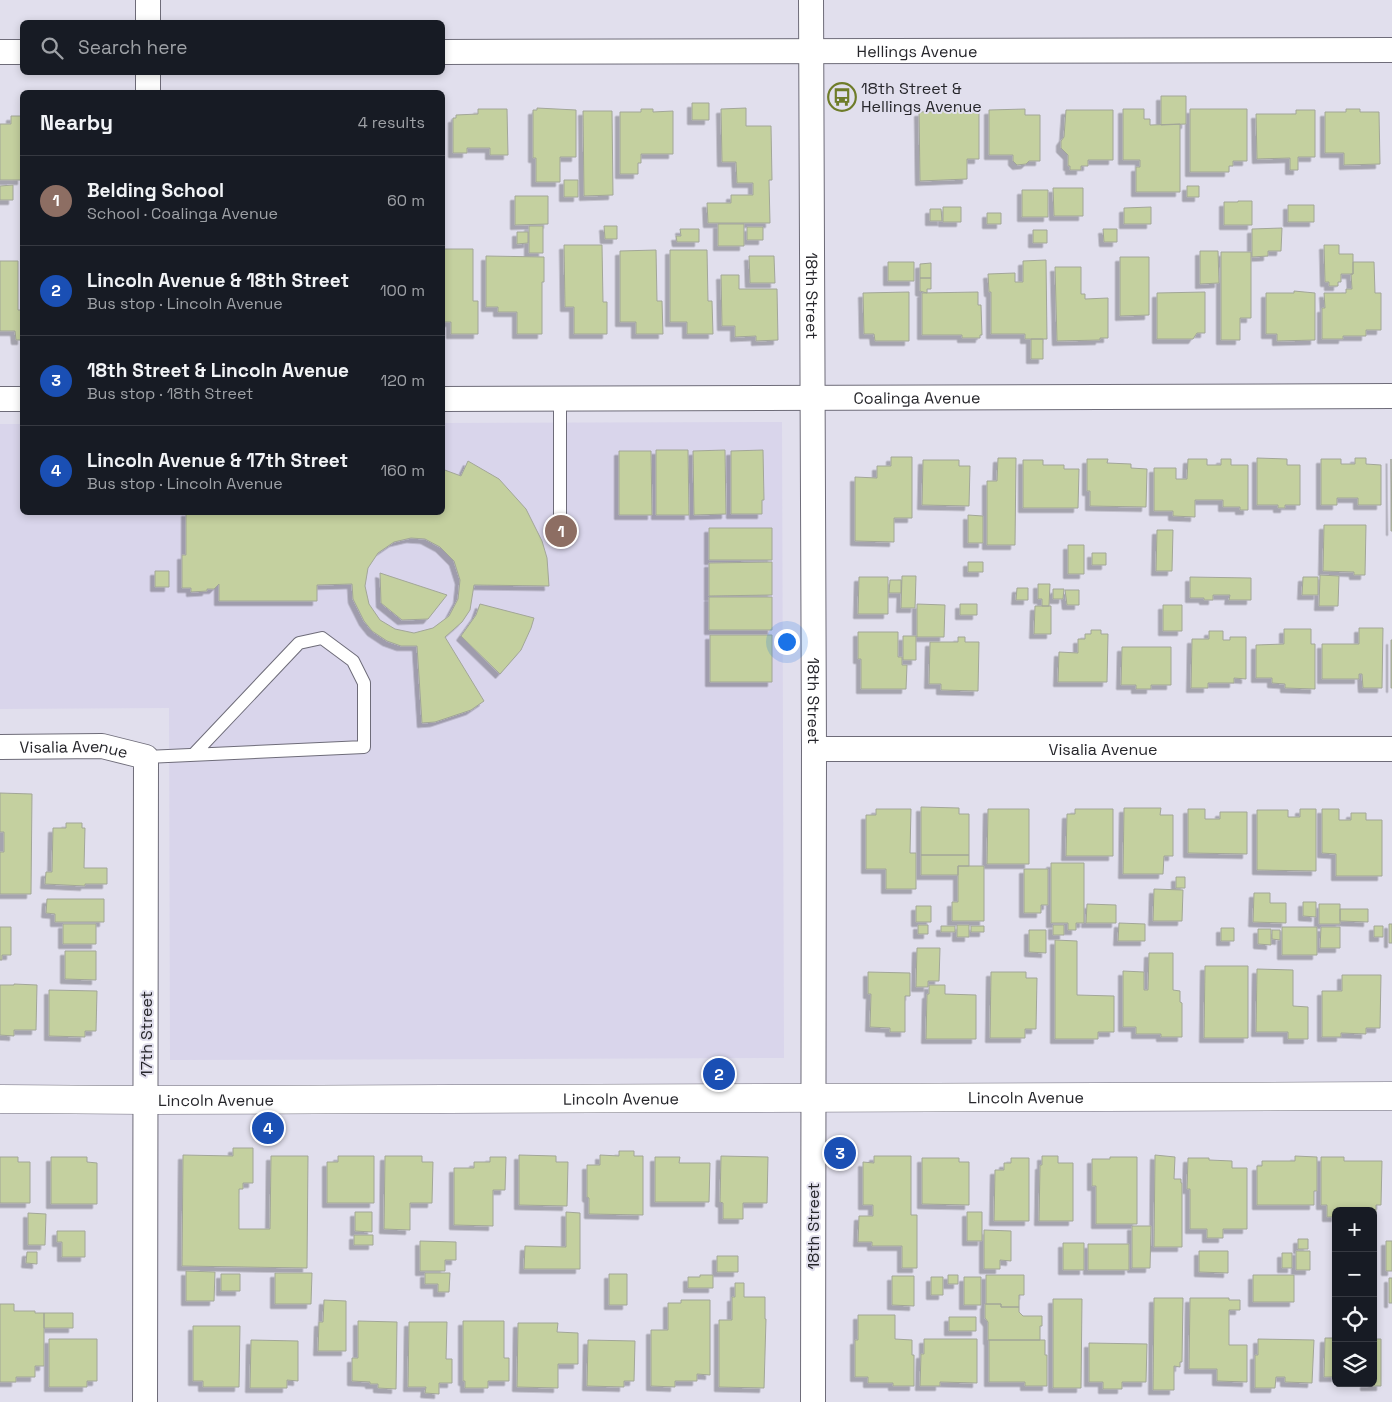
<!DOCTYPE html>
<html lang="en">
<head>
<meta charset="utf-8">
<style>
	body { margin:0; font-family:"Space Grotesk",sans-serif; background:#242831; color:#f1f3f6 }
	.controls { position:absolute; right:15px; bottom:15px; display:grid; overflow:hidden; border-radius:8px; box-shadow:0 2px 8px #0003 }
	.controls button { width:45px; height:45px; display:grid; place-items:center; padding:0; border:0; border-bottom:1px solid #363941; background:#171b24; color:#f1f3f6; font:25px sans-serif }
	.you { position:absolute; left:786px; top:641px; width:18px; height:18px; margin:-12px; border:4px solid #fff; border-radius:50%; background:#1a73e8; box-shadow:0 0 0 8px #1a73e833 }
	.badge { display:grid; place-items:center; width:32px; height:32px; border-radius:50%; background:#6e7c29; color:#fff; font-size:16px; font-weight:700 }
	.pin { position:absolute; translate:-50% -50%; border:2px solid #fff; box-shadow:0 1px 5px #0006 }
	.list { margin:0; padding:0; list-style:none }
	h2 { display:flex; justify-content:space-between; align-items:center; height:65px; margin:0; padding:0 20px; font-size:21px }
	h2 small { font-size:16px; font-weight:400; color:#9ea1a6 }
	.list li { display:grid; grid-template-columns:32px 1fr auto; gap:15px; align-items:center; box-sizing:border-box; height:90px; padding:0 20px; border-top:1px solid #363941 }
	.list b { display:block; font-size:19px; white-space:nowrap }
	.list p { margin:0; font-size:16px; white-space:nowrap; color:#9ea1a6 }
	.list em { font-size:16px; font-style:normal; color:#9ea1a6 }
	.icon { flex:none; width:28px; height:28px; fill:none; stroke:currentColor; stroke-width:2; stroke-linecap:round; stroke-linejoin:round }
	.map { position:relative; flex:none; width:1392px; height:1402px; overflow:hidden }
	.search { position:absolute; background:#171b24; box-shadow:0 2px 8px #0003; left:20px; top:20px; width:425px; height:55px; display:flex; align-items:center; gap:12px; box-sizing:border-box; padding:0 18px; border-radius:8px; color:#9ea1a6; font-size:19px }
	.panel { position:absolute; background:#171b24; box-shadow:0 2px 8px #0003; left:20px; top:90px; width:425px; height:425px; border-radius:8px }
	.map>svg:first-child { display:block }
</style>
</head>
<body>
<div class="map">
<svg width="1392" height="1402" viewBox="0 0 1392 1402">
	<defs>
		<filter id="shadow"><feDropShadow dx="-4.5" dy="4.5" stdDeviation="0" flood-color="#0004"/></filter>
	</defs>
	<rect width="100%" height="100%" fill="#e1dfed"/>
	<path fill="#d9d5eb" d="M782,422l2,636 -614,2 -1,-352 -169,1v-285h22v88h420l1,-89z"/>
	<path fill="#c4d09f" stroke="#a2a698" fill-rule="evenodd" filter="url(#shadow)" d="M1161,96h25v28l-25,1z
		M692,103h17v17h-17z
		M537,108l39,2v47h-16v25h-24v-24h-3v-48h4z
		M746,108v18h25l1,54h-3l1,43h-62l-1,-20h24v-8h22v-12h-16l-1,-21h-14l-1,-53z
		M979,108v51h-12v20l-47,2 -1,-69 35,-1v-2z
		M478,109h29l1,46h-18v-7h-23v5h-14v-35h3v-3l22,-1z
		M641,109h12v3l20,-1v43h-32v9h-3v11h-18v-62h21z
		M1025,109v6h15v46h-11l-3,3 -9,1 -4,-4v-6h-24v-45z
		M1123,109h21v10h6v6l30,-1v68h-44v-25h4v-7h-17z
		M1190,109h57v52h-14v5h-4v6h-39z
		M1346,109h14v3h19l1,52 -36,1v-12h-19v-41h21z
		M1066,110h47v50h-25v6h-7v4h-11v-4h-2v-11l-7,-7v-7l3,-4z
		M1296,110h19v47h-17v13h-8v-12l-33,1 -1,-45h40z
		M583,111h29l1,84 -29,1z
		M11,116h11v64h-22v-56h11z
		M442,116h1l1,37h-2z
		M564,180h14v17h-14z
		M13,185v15h-13v-14z
		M1187,186h12v11h-12z
		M1053,188h30v28h-29z
		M1022,190h26v27h-26z
		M515,196h33v28l-33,1z
		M1238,201h14v24h-28v-23h14z
		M1288,205h26v17h-26z
		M943,207h18v15h-18z
		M1151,207v17h-27v-16z
		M930,209h11l1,12h-12z
		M987,213h14v11h-14z
		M718,224h26v22h-26z
		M529,226h14v27h-14z
		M604,226h13v13h-12z
		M747,227h16v13h-16z
		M1282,228l-1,23h-13v5l-16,1v-28z
		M680,229h19v13h-22l-1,-6h5z
		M1103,229h14v13h-13z
		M1033,230h14v13h-14z
		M517,232h11v11l-11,1z
		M564,245h38l1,57h4v32h-33v-27h-9z
		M1324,245h15v9h14v20h-12v8h-3v4h-9v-4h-4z
		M442,249h31v52h5v33h-27v-12h-9z
		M656,250l1,51h5l1,33h-27v-12h-16v-71z
		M670,250h37l1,51h4l1,33h-26v-12h-17z
		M1200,251h18l1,32 -19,1z
		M1221,252h30v66h-11v22h-19z
		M486,256l58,1v25h-2v52h-25v-22h-19v-5h-12z
		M749,256h25l1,27h-25z
		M1120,257h29v58l-29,1z
		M1046,260l1,79h-22v-5h-34v-42h-2l-1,-18 27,-1v9h8v-21z
		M0,261h18v49h4v30h-6l-1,-9h-15z
		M888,262h26v19h-26z
		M1353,262h21l1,31h6v37h-15v6h-23v3h-21v-31h3l-1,-15h22v-4h6l-1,-15h2z
		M931,263v15h-11v-14z
		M1055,267h26v27h4v5l23,-1v40h-8v2l-43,1z
		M721,275h18v14h38l1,51 -22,1v-5l-21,1v-11h-13z
		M920,278h11v11h-4v4l-7,-2z
		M1294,291l21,2v47l-38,1v-7h-11v-41h28z
		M909,292v49h-34l-1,-7h-10l-1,-41z
		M978,292v13h3l1,30h-2v3h-18v-3h-40v-42z
		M1205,292v41h-8l-4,6h-36v-46z
		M1031,339h12v20h-12z
		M656,450h32l1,65h-33z
		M725,450l1,64 -32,1 -1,-64z
		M763,450l1,50h-2v14h-31v-63z
		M619,451h32l1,64h-33z
		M891,457h21v61h-18v24l-39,-1v-64l22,1v-12h14z
		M998,458h18l-1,87h-28v-64h10z
		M1257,458l30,1v6h13v40h-15v3h-7v-3h-21z
		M1355,458h11v6l15,1v40h-23v-7h-21v7h-16v-46h20v5h14z
		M1087,459h21l-1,4 24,1v4l16,1 -1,38 -56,-1v-15h-3z
		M1188,459h19v6h14v-6h10v6h17v45h-8v-3h-17v-7h-28v17l-22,-1v-5h-19v-43h22v11h11z
		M1391,459l1,72h-1z
		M923,460h36v6h11l-1,40 -47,-1z
		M1023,460h20v5h21v4h15l-1,39h-55z
		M468,461l31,18 27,30 16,32 5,17 2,28 -75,-1 -4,25 -8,12 -17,15 39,64 -13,9 -36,12 -13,1 -5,-77h-16l-14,-5 -15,-10 -8,-10 -11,-22 -1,-15 -35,1v16h-98v-17l-5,5h-7v2l-16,1v-4h-9v-33h4v-43h256v-43l19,7zM411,538l14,1 15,8 14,14 6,19 -2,19 -9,17 -16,12 -19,5 -19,-4 -15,-9 -11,-16 -4,-18 3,-18 10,-15 16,-11z
		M968,515l15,1v27h-15z
		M1324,525h42l-1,50h-11v-3l-31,-1z
		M709,528h63v32h-63z
		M1157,530h16l-1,41h-16z
		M1068,545h16v29h-16z
		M1092,553h14v12h-14z
		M772,562v33l-63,1v-33z
		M968,562h15v10h-15z
		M155,571h14v16h-14z
		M380,573l67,22 -19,24 -26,1 -21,-17z
		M1320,575l19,1 -1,30h-19z
		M902,576h14l-1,32h-14z
		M859,577h29v37h-30z
		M1190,577l61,1v22h-22l1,-5h-17v5h-9v-2h-14z
		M1303,577h15v18h-16z
		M890,580h11v13h-12z
		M1038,584h12l-1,22h-7v-7h-4z
		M1017,588h11v12h-12z
		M1053,589h11l-1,10h-10z
		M1065,590h14v15h-12z
		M709,597h63v33h-63z
		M480,604l54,14 -3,10 -10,22 -21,24 -39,-38 15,-21z
		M917,604l28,1 -1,32h-27z
		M960,604h17v11h-17z
		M1163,605h19v26h-19z
		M1035,606h16v28h-17z
		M1359,628h24l-1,60h-19l-1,-14h-3v5h-37v-35h37z
		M1284,629h27v15h4v45l-30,-1v-4l-13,-1v-5h-16v-33l28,-1z
		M1091,630h10v4h7l-1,48h-49l1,-30 19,1v-14h7v-5h6z
		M1209,631h14v9h7v-3h16v42l-12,-1v5h-26v5h-17l1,-49h17z
		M858,632h40v25h4v8h5l-1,24h-45v-30h-3z
		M710,635h62v47h-62z
		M903,636h13v24h-13z
		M958,637h7v5h14l-1,49 -37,-1v-6h-12l1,-42h28z
		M1391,640h1v48h-1z
		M1122,647h49v38h-20v4h-15v-4h-15z
		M0,793l32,1 -1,100h-31v-42h4v-20h-4z
		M921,807l38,1v6h10v41h-48z
		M1124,808h37l-1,7h13v41h-9l-1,18h-40z
		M876,809h35l-1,44h6v36h-30v-20h-20v-54h10z
		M988,809h41v55h-42z
		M1075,809h38v47h-47l1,-42h8z
		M1188,809h17v10h15v-7h27v42l-59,-1z
		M1300,809h16v62l-59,-1v-60h31v7h12z
		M1322,809h17v11h12v-7h15v7h16v56h-46v-22l-14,-1z
		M66,823h16v5h3l-1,40h23v16h-22v2l-40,-2 1,-12h6l1,-44h13z
		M921,855h48v11h-11v9h-37z
		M1051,863h33v60h-8v7h-8v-7h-17z
		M958,866h26v55h-32v-19h6z
		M1024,869h24v36h-7v8h-17z
		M1176,877h9v11h-9z
		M1154,889l29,1 -1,31h-29z
		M1254,893h16v10h16v20l-33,-1z
		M47,899h57v23h-49v-8l-9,-1z
		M1303,902h13v15l-13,-1z
		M1087,904l29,1v18h-30z
		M1319,904h21v20h-21z
		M916,906h15v16h-15z
		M1340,909h28v13l-28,-1z
		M1119,923l26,1v17h-27z
		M63,924h33v20h-33z
		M1389,924h3v19h-3z
		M918,925h10v9h-10z
		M957,925h12v12h-12z
		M1053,925h11v10h-11z
		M941,926h14v6h-14z
		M971,926h13v6h-13z
		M1374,926h9v11h-9z
		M0,927h11v28h-9v5h-2z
		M1282,927h35v28h-35z
		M1321,927h19v21h-20z
		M1221,928h13v13h-13z
		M1258,929h13v16l-13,-1z
		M1029,930h17v23l-17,-1z
		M1272,930h8v10l-8,-1z
		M1055,940l22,1v54l37,1v36h-16v7h-43z
		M917,948h23l-1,33h-11v6h-12z
		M65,951h31v29l-31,-1z
		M1149,953h24v37l7,1v11l2,1v34h-21v-3h-25v-7h-13v-56l21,1v18h4z
		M1205,966h43v72h-44z
		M1257,969l36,1v36l15,1v32h-20v-7h-32z
		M868,972l42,1v23h-5v36h-15v-4l-20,-1 1,-33h-3z
		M991,972h35v6h11l-1,51h-11v9h-35z
		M1342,975h39l-1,53h-14v6l-25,-1v4h-19v-46h20z
		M14,984l23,1 -1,45h-22v6l-14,-1v-50h14z
		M929,985h16v9l31,1v44h-50l1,-45h2z
		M49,990l48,1 -1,40h-11v6l-36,-1z
		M233,1148h20v35h-10v6h-4v40h31l1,-73h37l-1,112 -125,-2 1,-111 50,1z
		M619,1151h15v5h9v59l-54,-1v-16l-2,-1v-32h13v-10l19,1z
		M519,1155l37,1v6h12l-1,44 -48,-1z
		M1155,1155l20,2 -1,22h7v4h1v64h-28z
		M338,1156h36v47h-47v-41h11z
		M385,1156h37v6h11l-1,41h-22v27l-26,-1z
		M721,1156l47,1 -1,46h-24v16h-20v-16l-3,-1z
		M874,1156h37v59h6v53h-15v-22h-30v-4h-14l1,-26h14v-11h-10v-43l11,1z
		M1042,1156h16v7h15v58h-34l1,-56h2z
		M1295,1156l22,1v34h-3v14h-57v-39h5v-5h33z
		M0,1157h18v5h12v41h-30z
		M51,1157h36v5l10,1v41h-46z
		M490,1157h16l-1,33h-12v36l-39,-1v-57h20v-6h16z
		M655,1157h25l-1,6h31l-1,39h-54z
		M1110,1157h27v67h-41v-38h-4v-27h18z
		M1321,1157h23v4h38l-1,44h-5v38h-3v-32h-37v6h-9v-12h-6z
		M922,1158h37v4h10v43l-47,-1z
		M1011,1158h18v63h-35l1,-51h9v-7h7z
		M1188,1158h21v2l23,1v7h15v61h-24v9h-16v-9h-17v-40h-3z
		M355,1212h17v20l-17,-1z
		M566,1212l14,1v56h-56l1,-23 41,1z
		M967,1212h15v29h-15z
		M28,1213l18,1 -1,31h-17z
		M1132,1226h19l-1,42h-18z
		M984,1230l27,1v30l-11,-1v9h-16z
		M57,1231h28v26h-23v-15h-5z
		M354,1235h19v10h-19z
		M1298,1239h10v10h-10z
		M420,1241l36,1v18h-11v11h-25z
		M1386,1241h6v30h-6z
		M1063,1243h21v27h-21z
		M1088,1244h41v26h-41z
		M1199,1251h29v22l-29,-1z
		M1296,1251h14v19h-14z
		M27,1252h10v12l-11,-1z
		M1282,1253h10v15h-10z
		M717,1256h21v16h-21z
		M186,1271l29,1 -1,29h-28z
		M275,1273h37l-1,31h-36z
		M425,1273h25l-1,19h-11v-8h-13z
		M221,1274h19v17h-19z
		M609,1274h18v31h-18z
		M700,1275h13v13h-25v-11h12z
		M948,1275h10v9h-10z
		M986,1275h38v20h-5v12h-18v-3h-15z
		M1253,1275h41v27h-41z
		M892,1276h22v30l-22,-1z
		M931,1277h12v18h-12z
		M964,1277h17v28h-17z
		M1389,1278h3v25h-3z
		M735,1283h9v14h21v22h1l-2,69 -45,-1v-67h13v-23h3z
		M1154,1298h29l-1,64h-2v5l-6,-1v24h-21z
		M1190,1298h39v2h11v10h-11v35h18v37l-30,-1v-12h-28z
		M1053,1299h29l-1,89h-28z
		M324,1300l22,1v50h-28l1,-29h4z
		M681,1300h29v75l-13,-1v7h-22v6l-24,-1v-56h17v-27h13z
		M0,1304h14v7h21v2h9v53h-9v11h-19v5h-16z
		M985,1304h16v3h18v5l4,4h19v10h-2v14h-52v-18l-3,-4z
		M44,1313h29v15h-29z
		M858,1315h37v24l17,1v15h2v31h-21v-3h-25v-6h-13v-37h3z
		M949,1317h27v14h-27z
		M358,1321l39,1 -1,67 -18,-1v-4h-8v-2l-18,-1v-23h6z
		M463,1321h41v37h5v23h-21v7h-23v-7h-2z
		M409,1322h38l-1,37h6v24h-13v11l-14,-1 1,-6h-18z
		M518,1323h40l-1,9 21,1v31h-20v24l-41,-1z
		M193,1326h47l-1,61h-36v-6h-10z
		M1373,1329l1,10h7v47h-16v-3h8z
		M1325,1338h11v39h-12z
		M49,1339h48v42h-10v6h-38z
		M924,1339h53v44l-37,-1v4h-20l1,-32h3z
		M1258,1339l56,1 -2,43 -27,-1v-5h-9l-1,11h-20v-33h3z
		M251,1340l47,1v40l-11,-1v8h-37z
		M588,1340l47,1 -1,40h-10v6l-37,-1z
		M989,1340h56v15h2v31h-22v-4h-36z
		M1089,1343l58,1 -1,38h-24v7h-19v-7h-14z"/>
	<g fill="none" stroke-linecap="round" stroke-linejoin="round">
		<defs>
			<path id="service" d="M560,399v124
				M146,757l218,-10v-64l-11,-22 -31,-23 -23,5 -106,112"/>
			<g id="minor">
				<path d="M148,0v22"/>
				<path id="s1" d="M811,0l3,749 -1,653"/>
				<path d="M0,52h22"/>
				<path id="s2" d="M442,52l950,-2"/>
				<path d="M148,72v20"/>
				<path d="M0,399h22"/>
				<path id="s3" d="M442,399l950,-3"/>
				<path id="s4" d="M0,747l102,-1 44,11 -1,645"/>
				<path id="s5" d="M814,749h578"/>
			</g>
			<g id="tertiary">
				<path id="s6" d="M0,1099l147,1 1245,-4"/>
			</g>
		</defs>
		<use href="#service" stroke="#6e6c79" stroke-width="14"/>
		<use href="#minor" stroke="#6e6c79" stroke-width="26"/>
		<use href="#tertiary" stroke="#6e6c79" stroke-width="29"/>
		<use href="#service" stroke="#fff" stroke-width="12"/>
		<use href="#minor" stroke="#fff" stroke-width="24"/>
		<use href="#tertiary" stroke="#fff" stroke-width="28"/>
	</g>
	<defs>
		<symbol id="bus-ring" viewBox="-11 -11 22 22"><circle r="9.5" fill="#e1dfed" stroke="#6e7c29" stroke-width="1.5"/><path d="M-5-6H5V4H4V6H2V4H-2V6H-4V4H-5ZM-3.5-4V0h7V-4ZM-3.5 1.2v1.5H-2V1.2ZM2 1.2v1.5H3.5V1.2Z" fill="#6e7c29"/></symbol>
	</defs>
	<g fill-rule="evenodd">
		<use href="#bus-ring" x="826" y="81" width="32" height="32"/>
	</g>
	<g text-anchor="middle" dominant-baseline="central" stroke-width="4" stroke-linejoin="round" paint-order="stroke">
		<g font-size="16" fill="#26262b" stroke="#e1dfed">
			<text stroke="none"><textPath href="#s2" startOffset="475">Hellings Avenue</textPath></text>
			<text stroke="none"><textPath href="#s1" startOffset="296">18th Street</textPath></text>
			<text stroke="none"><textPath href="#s3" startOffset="475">Coalinga Avenue</textPath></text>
			<text stroke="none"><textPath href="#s1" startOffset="701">18th Street</textPath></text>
			<text stroke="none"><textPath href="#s5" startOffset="289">Visalia Avenue</textPath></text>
			<text stroke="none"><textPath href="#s4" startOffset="74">Visalia Avenue</textPath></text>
			<text transform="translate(146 1034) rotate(-90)">17th Street</text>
			<text stroke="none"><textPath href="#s6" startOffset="1026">Lincoln Avenue</textPath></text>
			<text stroke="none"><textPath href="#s6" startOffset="621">Lincoln Avenue</textPath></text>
			<text stroke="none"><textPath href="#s6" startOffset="216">Lincoln Avenue</textPath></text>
			<text transform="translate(813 1226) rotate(-90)">18th Street</text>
		</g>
		<g font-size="16" fill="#26262b" stroke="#e1dfed" text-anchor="start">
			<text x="861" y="88">18th Street &amp;<tspan x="861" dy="18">Hellings Avenue</tspan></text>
		</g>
	</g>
</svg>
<div class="controls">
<button>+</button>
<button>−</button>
<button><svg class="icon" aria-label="locate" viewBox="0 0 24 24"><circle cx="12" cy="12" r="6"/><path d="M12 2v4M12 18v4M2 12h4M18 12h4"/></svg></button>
<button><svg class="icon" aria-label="layers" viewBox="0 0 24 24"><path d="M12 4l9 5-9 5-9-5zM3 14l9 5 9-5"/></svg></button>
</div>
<div class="you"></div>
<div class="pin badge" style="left:561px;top:531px;background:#8d6e63">1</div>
<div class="pin badge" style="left:719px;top:1074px;background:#1a4fb4">2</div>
<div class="pin badge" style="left:840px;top:1153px;background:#1a4fb4">3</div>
<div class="pin badge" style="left:268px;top:1128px;background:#1a4fb4">4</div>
<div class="search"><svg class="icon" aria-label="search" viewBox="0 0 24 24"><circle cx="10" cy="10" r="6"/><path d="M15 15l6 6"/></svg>Search here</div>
<section class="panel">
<h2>Nearby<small>4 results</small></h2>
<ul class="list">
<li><span class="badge" style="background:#8d6e63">1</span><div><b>Belding School</b><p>School · Coalinga Avenue</p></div><em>60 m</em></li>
<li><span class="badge" style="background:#1a4fb4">2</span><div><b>Lincoln Avenue &amp; 18th Street</b><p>Bus stop · Lincoln Avenue</p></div><em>100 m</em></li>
<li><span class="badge" style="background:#1a4fb4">3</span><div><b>18th Street &amp; Lincoln Avenue</b><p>Bus stop · 18th Street</p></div><em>120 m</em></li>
<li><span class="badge" style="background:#1a4fb4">4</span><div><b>Lincoln Avenue &amp; 17th Street</b><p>Bus stop · Lincoln Avenue</p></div><em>160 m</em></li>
</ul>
</section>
</div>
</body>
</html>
